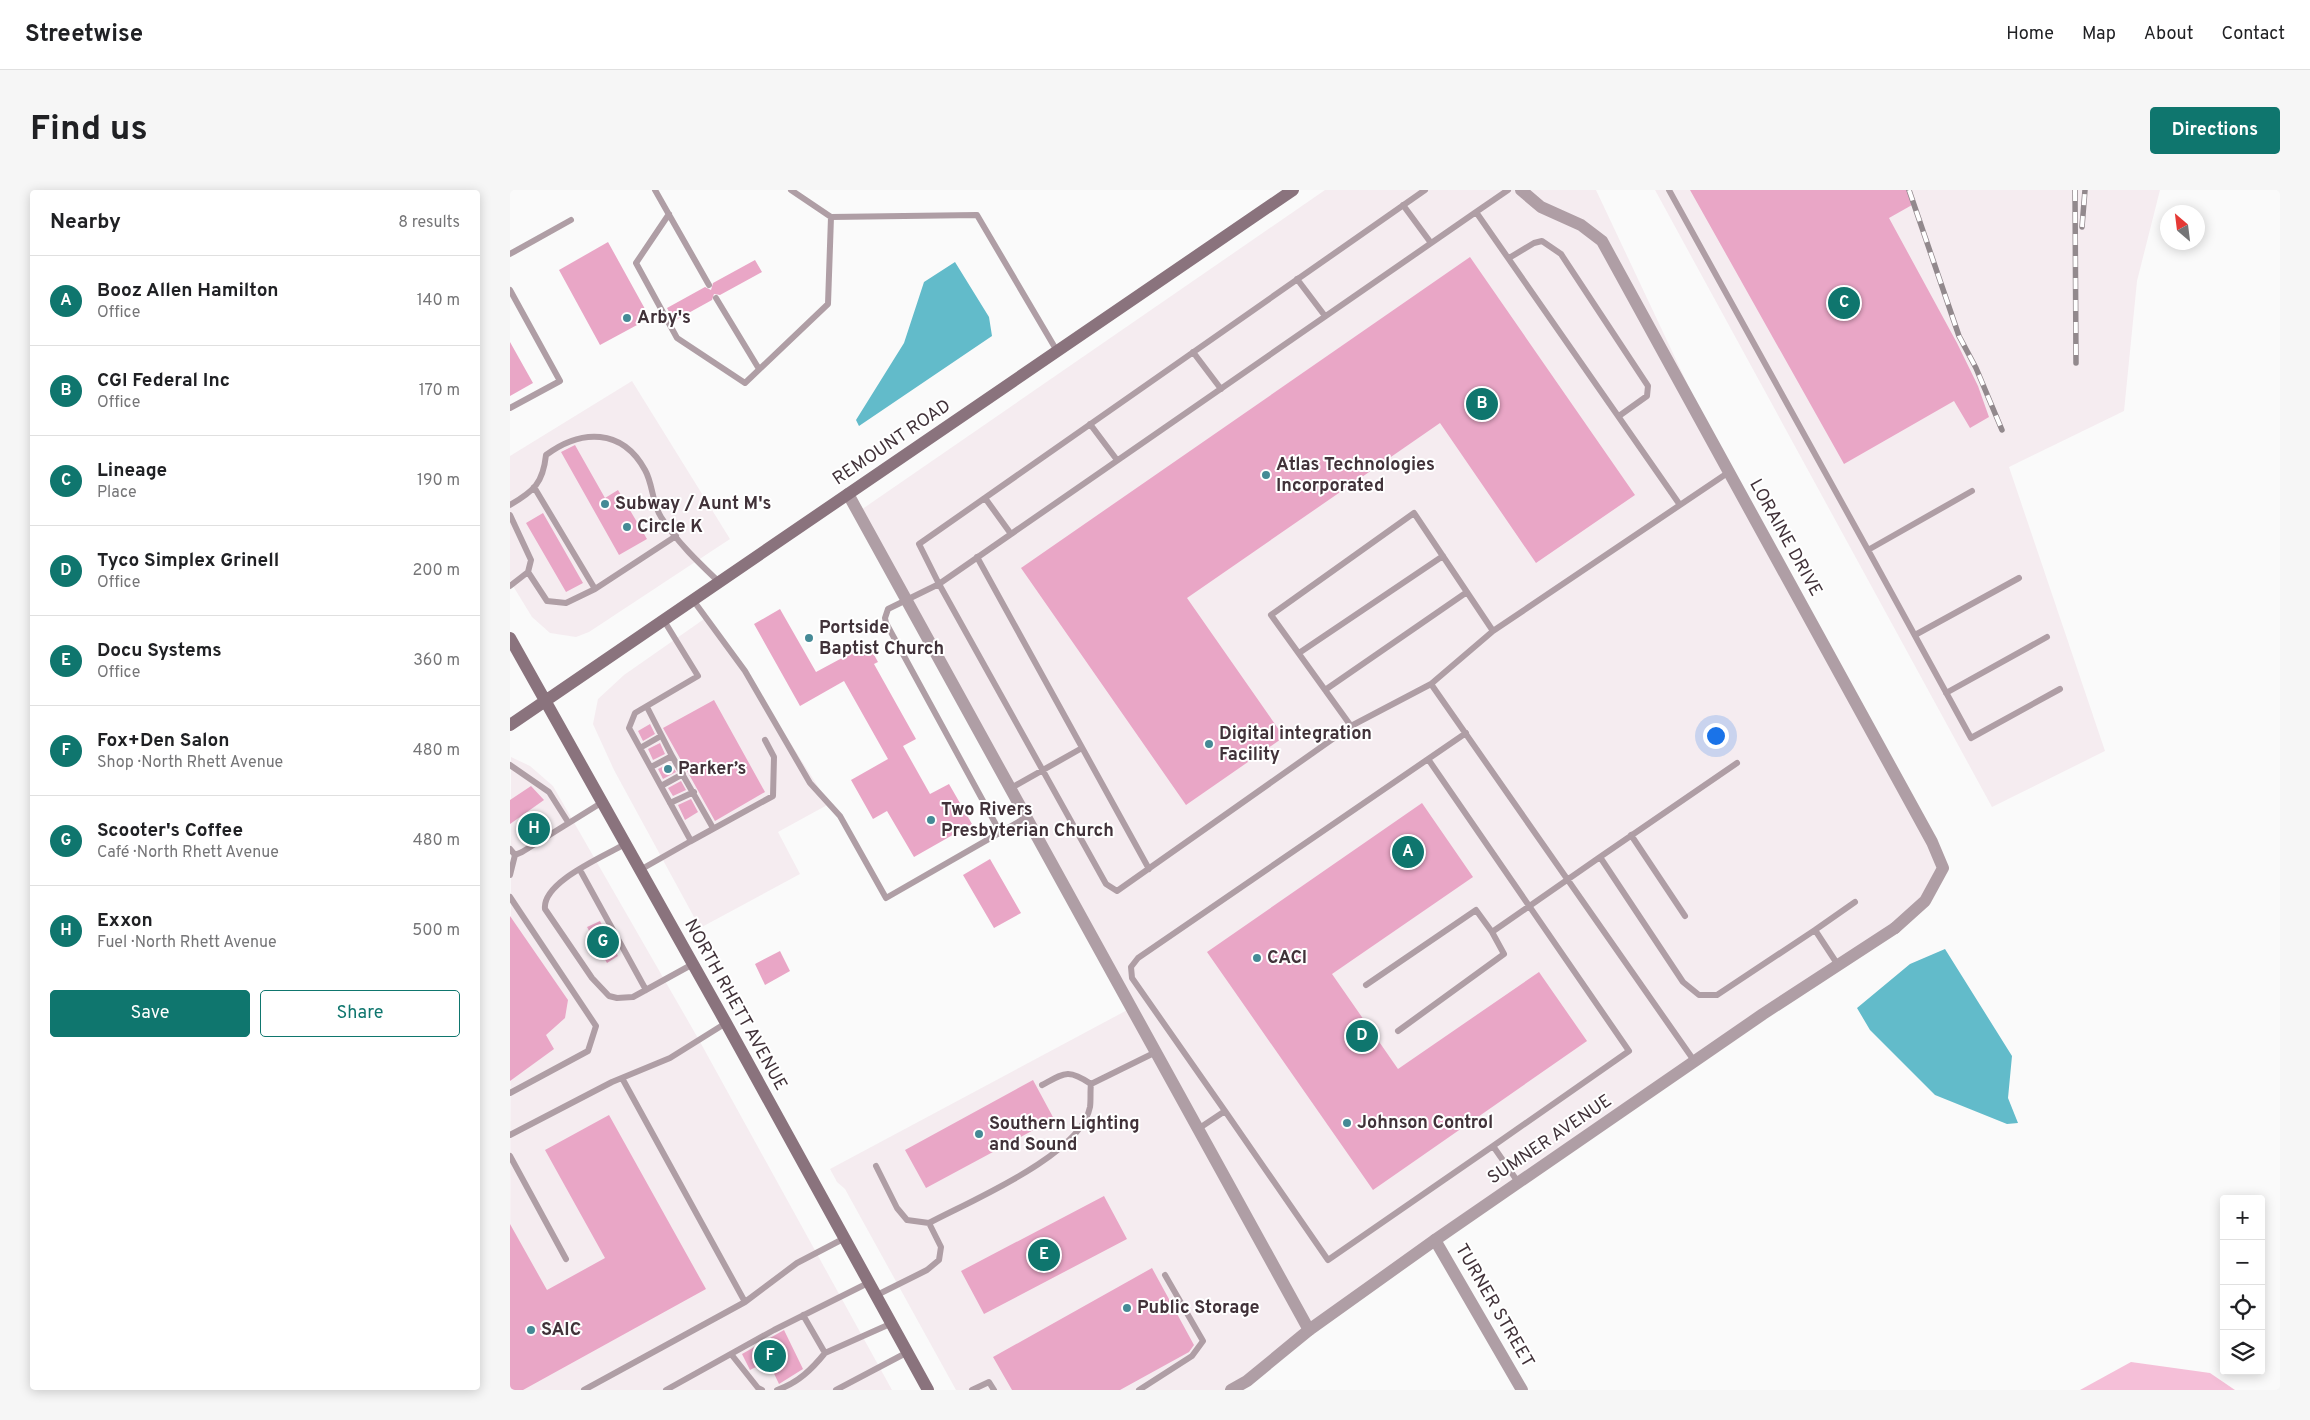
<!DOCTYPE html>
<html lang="en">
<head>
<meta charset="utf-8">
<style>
	body { margin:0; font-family:Overpass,sans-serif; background:#f6f6f6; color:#202124 }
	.controls { position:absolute; right:15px; bottom:15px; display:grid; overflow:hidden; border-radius:5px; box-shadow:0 2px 12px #0003 }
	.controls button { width:45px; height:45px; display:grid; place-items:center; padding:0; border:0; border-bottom:1px solid #e0e0e0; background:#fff; color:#202124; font:25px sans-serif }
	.compass { position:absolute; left:1650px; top:15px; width:45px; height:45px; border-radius:50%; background:#fff; box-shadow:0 2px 12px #0003; rotate:332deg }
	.you { position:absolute; left:1205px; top:545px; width:18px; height:18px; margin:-12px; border:4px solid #fff; border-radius:50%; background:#1a73e8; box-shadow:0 0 0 8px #1a73e833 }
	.badge { display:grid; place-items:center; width:32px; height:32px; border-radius:50%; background:#0f766e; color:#fff; font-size:16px; font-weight:700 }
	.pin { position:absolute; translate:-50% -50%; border:2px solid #fff; box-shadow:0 1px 5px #0006 }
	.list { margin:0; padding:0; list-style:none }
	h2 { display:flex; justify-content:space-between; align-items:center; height:65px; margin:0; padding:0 20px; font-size:21px }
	h2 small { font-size:16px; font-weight:400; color:#757577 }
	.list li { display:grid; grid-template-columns:32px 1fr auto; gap:15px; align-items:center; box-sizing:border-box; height:90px; padding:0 20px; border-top:1px solid #e0e0e0 }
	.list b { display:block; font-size:19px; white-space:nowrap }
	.list p { margin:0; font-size:16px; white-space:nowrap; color:#757577 }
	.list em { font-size:16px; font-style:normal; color:#757577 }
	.actions { display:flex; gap:10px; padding:15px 20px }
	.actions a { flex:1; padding:11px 0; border:1px solid #0f766e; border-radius:5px; text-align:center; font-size:18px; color:#0f766e }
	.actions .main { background:#0f766e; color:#fff }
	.icon { flex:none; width:28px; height:28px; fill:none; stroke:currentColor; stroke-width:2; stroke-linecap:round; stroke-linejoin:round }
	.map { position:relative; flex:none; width:1770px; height:1200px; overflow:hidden; border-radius:5px }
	header { display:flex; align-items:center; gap:30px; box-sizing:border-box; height:70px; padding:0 25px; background:#fff; border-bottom:1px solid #e0e0e0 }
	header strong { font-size:24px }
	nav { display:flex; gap:28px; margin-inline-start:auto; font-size:18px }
	.intro { display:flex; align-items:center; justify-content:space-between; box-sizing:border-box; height:120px; padding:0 30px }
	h1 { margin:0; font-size:35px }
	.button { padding:12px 22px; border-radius:5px; background:#0f766e; color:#fff; font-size:18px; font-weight:700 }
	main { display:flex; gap:30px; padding:0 30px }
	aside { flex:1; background:#fff; border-radius:5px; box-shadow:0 2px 12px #0003 }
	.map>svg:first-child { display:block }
</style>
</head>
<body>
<header>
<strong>Streetwise</strong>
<nav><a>Home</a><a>Map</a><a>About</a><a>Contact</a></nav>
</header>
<div class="intro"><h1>Find us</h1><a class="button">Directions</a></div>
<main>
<aside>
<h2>Nearby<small>8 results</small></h2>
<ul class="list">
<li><span class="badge">A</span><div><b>Booz Allen Hamilton</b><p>Office</p></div><em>140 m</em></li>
<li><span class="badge">B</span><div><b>CGI Federal Inc</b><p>Office</p></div><em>170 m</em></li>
<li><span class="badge">C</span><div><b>Lineage</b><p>Place</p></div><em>190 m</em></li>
<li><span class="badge">D</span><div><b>Tyco Simplex Grinell</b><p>Office</p></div><em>200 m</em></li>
<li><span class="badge">E</span><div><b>Docu Systems</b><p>Office</p></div><em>360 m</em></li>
<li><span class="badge">F</span><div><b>Fox+Den Salon</b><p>Shop · North Rhett Avenue</p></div><em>480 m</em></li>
<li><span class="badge">G</span><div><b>Scooter's Coffee</b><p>Café · North Rhett Avenue</p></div><em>480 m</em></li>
<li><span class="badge">H</span><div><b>Exxon</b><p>Fuel · North Rhett Avenue</p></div><em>500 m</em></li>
</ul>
<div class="actions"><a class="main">Save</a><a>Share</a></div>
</aside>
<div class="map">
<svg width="1770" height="1200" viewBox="0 0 1770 1200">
	<rect width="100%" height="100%" fill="#fafafa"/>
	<path fill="#f5ecf0" d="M815,0h271l133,282 214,396 -18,33 -694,489h-275l-111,-201 -8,-7 -7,-13 301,-161 -273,-496z
		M1145,0h505l-23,91 -13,130 -115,56 96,284 -113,56z
		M122,191l98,158 -141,93 -13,5 -26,-4 -18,-16 -22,-36v-125z
		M197,427l38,54 84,133 -51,28 22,42 -100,54 -86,-158 -21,-46 5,-25 26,-24z
		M1,567l19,9 23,20 146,254 193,350h-382z"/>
	<path fill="#f5bfd8" d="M1621,1172l79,11 25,17h-155z"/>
	<path fill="#62bbca" d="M445,72l34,55 3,19 -133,90 -3,-6 48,-77 20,-61z
		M1435,759l67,107 -4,42 10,25 -11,1 -72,-29 -65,-65 -13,-22 53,-44z"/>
	<path fill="#e9a6c6" d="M1180,0h217l5,15 -23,13 68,125 21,43 11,31 -19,11 -16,-27 -110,63z
		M98,52l42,76 -50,27 -41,-75z
		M960,67l165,238 -99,68 -96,-140 -253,175 97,139 -98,68 -165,-237z
		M245,70l7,12 -42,23 -6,-1 -2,6 -38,21 -7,-13 38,-21 6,3 2,-7z
		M0,152l23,41 -23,13z
		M65,255l30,53 13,-8 29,49 -28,16 -58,-103z
		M33,323l40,70 -17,9 -40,-69z
		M270,419l36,63 52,-28 10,18 -4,2 42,75 -13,7 27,48 19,-10 23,40 -58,33 -27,-46 -14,8 -22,-39 37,-21 -44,-78 -44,25 -46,-82z
		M204,510l51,92 -50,29 -52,-93z
		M140,534l5,10 -12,7 -5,-10z
		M150,553l5,11 -12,6 -5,-11z
		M160,573l6,9 -13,7 -5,-10z
		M171,591l5,9 -13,6 -5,-8z
		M21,596l13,14 -34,24v-24z
		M181,609l7,13 -13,8 -7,-15z
		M912,613l51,74 -141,97 66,95 141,-97 48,69 -214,149 -166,-238z
		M480,669l31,54 -27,15 -31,-53z
		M0,726l58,84 -3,18 -19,17 8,14 -44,32z
		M90,731l18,35 -11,7 -20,-36z
		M270,761l10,20 -25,14 -10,-21z
		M523,890l21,39 -128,69 -21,-38z
		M99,925l97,174 -183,101h-13v-166l37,66 58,-32 -60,-108z
		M594,1006l23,43 -143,75 -23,-43z
		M642,1078l42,77 -5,7 -69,38h-108l-19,-33z
		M274,1140l19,39 -24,15 -11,-23 -18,9 -8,-16z"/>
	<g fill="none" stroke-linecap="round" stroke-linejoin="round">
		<path stroke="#af9ea5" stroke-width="6" d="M145,0l54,95
			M281,0l40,27 146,-2 80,136
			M998,0l-32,22 204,293
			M1159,0l199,360 104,-59
			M893,15l28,38
			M159,24l-33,49 41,75 68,45 83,-79 3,-87
			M0,64l61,-34
			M999,68l25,-15 8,-2 19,13 87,132 -1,10 -28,20
			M787,89l28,37
			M0,100l50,91 -50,27
			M206,108l43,71
			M683,162l28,37
			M580,234l27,36
			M24,297l61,102 81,-53
			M475,308l26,36
			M0,315c24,-14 33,-22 36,-50 35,-26 76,-27 99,15 8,14 7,33 16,47 16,25 37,45 58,65
			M0,325l21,45 -3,12 -18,14
			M1358,360l103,188 89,-49
			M467,367l172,312
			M18,382l19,29 19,2 29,-14
			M183,410l52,71 65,112 30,33 46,82 141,-81
			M983,441l236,-159
			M1405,445l104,-57
			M789,463l144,-97
			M921,494l-80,42 -80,-111 143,-102 79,118 -62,53 264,378
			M815,500l142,-98
			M1436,503l101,-56
			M137,517l25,49 41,72
			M841,536l-234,165 -11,-7 -167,-300 -20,-40 506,-354
			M130,558l21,-12
			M918,569l201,292 -136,95
			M0,575l39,27 19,30
			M141,577l21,-11
			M151,596l22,-12
			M501,598l71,-40
			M160,613l24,-11
			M490,642l-114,-209 -1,-5 3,-9 51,-25 537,-372
			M1121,645l54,81
			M181,651l82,-45 1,-39 -9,-17
			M115,654c-22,13 -83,38 -80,65l47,69 17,18 8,2 16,-1 60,-33
			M0,659l5,6 7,-3 79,-49
			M1090,667l137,-94
			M70,680l66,120
			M130,680l51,-29 -62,-113 6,-15 63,-37 -35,-57
			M0,685l5,-20
			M0,707l86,129 -8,25 -78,42
			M1328,775l-23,-35 40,-28
			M856,795l110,-75 16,22 108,-75 83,125 16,13h18l98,-65
			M888,841l106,-77 -12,-22
			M112,888l123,224
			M532,895c22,-12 26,-17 49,-1
			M715,921l-93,-133 -1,-11 7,-9 328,-225
			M688,939l27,-18 103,149 165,-114 25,36
			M0,945l102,-53 58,-24 56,-35
			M0,966l56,103
			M366,976l21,42 10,12 22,3
			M365,1106l52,-26 12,-10 2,-13 -12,-24c41,-22 152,-68 161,-116 1,-7 0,-16 1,-23l65,-32
			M293,1125l22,38 65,-29
			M221,1164l27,34 4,2
			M74,1200l161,-88 52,-39 46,-24
			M156,1200l108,-60 94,-47
			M267,1200c21,-7 35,-21 48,-37
			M326,1200l70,-37
			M462,1200l17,-8 5,8
			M629,1200l53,-34 11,-15 -38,-66"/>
		<path stroke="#af9ea5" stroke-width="12" d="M1011,0l20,17 40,18 21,16 330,601 11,26 -18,33 -30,27
			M338,304l461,836
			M925,1050l87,150"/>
		<path stroke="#af9ea5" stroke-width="12" d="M721,1200l16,-9 62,-51 126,-90 328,-226 132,-86"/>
		<path stroke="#8a737d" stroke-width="12" d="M0,448l216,385 202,367
			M0,535l783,-535"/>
		<defs>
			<path id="rail" d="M1399,0l50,146 17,32 26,62
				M1565,0l1,173
				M1572,37l3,-37"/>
		</defs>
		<use href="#rail" stroke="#92898d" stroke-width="5.5"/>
		<use href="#rail" stroke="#fff" stroke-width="4" stroke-dasharray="11" stroke-linecap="butt"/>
	</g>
	<g fill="#458a96" stroke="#fff" stroke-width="2">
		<circle cx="117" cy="128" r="5"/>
		<circle cx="756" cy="285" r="5"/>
		<circle cx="95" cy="314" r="5"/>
		<circle cx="117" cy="337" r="5"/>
		<circle cx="299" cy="448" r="5"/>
		<circle cx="699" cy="554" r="5"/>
		<circle cx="158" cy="579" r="5"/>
		<circle cx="421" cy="630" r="5"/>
		<circle cx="747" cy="768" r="5"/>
		<circle cx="837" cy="933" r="5"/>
		<circle cx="469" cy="944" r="5"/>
		<circle cx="617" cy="1118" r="5"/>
		<circle cx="21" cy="1140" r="5"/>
	</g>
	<g text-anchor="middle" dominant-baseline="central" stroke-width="4" stroke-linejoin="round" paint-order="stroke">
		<g font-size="18" font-weight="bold" fill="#413239" stroke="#fff" text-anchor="start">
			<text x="127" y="128">Arby's</text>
			<text x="766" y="275">Atlas Technologies<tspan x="766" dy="21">Incorporated</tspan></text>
			<text x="105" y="314">Subway / Aunt M's</text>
			<text x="127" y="337">Circle K</text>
			<text x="309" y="438">Portside<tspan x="309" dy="21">Baptist Church</tspan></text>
			<text x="709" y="544">Digital integration<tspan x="709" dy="21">Facility</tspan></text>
			<text x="168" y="579">Parker’s</text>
			<text x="431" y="620">Two Rivers<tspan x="431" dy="21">Presbyterian Church</tspan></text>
			<text x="757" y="768">CACI</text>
			<text x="847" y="933">Johnson Control</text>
			<text x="479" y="934">Southern Lighting<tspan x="479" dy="21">and Sound</tspan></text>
			<text x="627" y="1118">Public Storage</text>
			<text x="31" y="1140">SAIC</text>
		</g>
		<g font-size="18" fill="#413239" stroke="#fff">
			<text transform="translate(382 253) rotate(-34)">REMOUNT ROAD</text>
			<text transform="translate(1275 348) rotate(61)">LORAINE DRIVE</text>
			<text transform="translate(225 815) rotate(61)">NORTH RHETT AVENUE</text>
			<text transform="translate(1040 950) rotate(-34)">SUMNER AVENUE</text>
			<text transform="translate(984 1116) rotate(60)">TURNER STREET</text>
		</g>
	</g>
</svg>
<div class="controls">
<button>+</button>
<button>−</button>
<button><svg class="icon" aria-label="locate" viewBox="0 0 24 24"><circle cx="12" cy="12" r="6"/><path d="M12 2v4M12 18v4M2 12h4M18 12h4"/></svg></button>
<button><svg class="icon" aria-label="layers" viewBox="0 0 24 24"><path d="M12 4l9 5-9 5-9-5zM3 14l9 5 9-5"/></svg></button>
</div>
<svg class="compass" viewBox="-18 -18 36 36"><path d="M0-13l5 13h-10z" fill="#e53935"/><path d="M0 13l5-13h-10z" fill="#757577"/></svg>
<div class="you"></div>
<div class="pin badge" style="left:898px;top:662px">A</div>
<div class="pin badge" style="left:972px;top:214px">B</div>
<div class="pin badge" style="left:1334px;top:113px">C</div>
<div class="pin badge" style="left:852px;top:846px">D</div>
<div class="pin badge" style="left:534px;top:1065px">E</div>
<div class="pin badge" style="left:260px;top:1166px">F</div>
<div class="pin badge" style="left:93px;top:752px">G</div>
<div class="pin badge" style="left:24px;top:639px">H</div>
</div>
</main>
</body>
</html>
